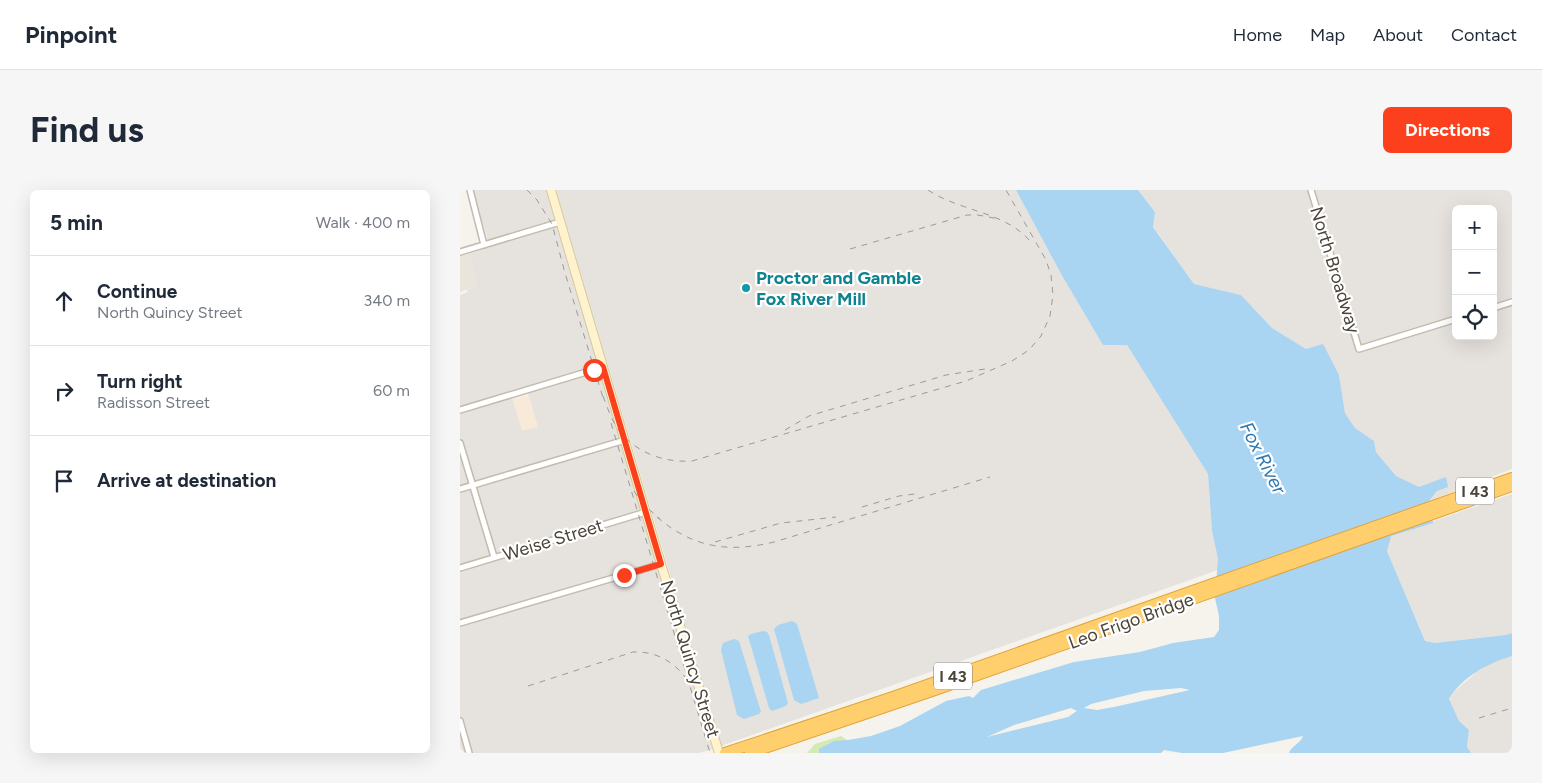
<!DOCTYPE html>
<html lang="en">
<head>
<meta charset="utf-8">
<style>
	body { margin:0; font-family:Figtree,sans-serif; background:#f6f6f7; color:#1f2937 }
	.controls { position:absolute; right:15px; top:15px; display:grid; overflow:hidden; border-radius:8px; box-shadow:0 5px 20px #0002 }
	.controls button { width:45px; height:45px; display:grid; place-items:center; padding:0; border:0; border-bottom:1px solid #e0e1e3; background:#fff; color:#1f2937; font:25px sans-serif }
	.stop { position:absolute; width:15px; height:15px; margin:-11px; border:4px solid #fc3f1d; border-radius:50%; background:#fff }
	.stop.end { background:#fc3f1d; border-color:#fff; box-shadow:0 1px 5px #0008 }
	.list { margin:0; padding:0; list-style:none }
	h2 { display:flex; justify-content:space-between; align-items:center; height:65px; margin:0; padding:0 20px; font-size:21px }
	h2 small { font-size:16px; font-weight:400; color:#747a83 }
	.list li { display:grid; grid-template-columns:32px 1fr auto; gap:15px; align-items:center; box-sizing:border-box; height:90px; padding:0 20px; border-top:1px solid #e0e1e3 }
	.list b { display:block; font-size:19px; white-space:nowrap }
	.list p { margin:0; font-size:16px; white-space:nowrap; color:#747a83 }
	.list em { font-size:16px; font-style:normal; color:#747a83 }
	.icon { flex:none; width:28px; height:28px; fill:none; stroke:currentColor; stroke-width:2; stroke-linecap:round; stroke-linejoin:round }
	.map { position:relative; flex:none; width:1052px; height:563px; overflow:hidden; border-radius:8px }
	header { display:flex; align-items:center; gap:30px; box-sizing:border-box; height:70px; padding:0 25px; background:#fff; border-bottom:1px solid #e0e1e3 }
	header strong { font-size:24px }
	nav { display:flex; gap:28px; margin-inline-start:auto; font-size:18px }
	.intro { display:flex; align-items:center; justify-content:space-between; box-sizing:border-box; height:120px; padding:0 30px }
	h1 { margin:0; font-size:35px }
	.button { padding:12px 22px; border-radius:8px; background:#fc3f1d; color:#fff; font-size:18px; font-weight:700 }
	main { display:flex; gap:30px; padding:0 30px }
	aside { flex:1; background:#fff; border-radius:8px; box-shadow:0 5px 20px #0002 }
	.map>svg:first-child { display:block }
</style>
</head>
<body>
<header>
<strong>Pinpoint</strong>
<nav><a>Home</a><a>Map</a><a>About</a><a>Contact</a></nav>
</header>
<div class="intro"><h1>Find us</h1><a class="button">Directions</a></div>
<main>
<aside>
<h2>5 min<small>Walk · 400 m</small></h2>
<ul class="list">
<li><svg class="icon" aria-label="ahead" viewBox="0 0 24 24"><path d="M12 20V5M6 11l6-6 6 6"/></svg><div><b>Continue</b><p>North Quincy Street</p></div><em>340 m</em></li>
<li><svg class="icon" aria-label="right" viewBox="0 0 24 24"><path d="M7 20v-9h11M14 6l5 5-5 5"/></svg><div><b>Turn right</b><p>Radisson Street</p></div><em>60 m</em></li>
<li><svg class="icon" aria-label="arrive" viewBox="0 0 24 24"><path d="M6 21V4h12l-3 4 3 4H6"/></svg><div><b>Arrive at destination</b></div></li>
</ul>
</aside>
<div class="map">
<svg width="1052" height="563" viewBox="0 0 1052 563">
	<rect width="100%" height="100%" fill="#f6f3ec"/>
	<path fill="#eae5da" d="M9,64l8,32 -17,6v-36z"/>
	<path fill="#f7ead8" d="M69,205l9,32 -16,5 -10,-33z"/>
	<path fill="#e6e2dd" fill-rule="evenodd" d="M12,0h74l166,559 -13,4h-239v-458l8,-3 -1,-2 10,-4 -8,-32 21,-7zM66,196l12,41 -16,4 -12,-40z
		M96,0h460l44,82 67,73 81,129 4,57 6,28v11l-497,176z
		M678,0h374v279l-83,32 8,-10 -18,-3 -23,-12 -20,-24 -2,-11 -19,-13 -10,-15 -6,-38 -33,-26 -34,-21 -31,-33 -47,-11 -41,-58 2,-14zM996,19h37v127h-37z
		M1052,304v139l-7,2 -70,8 -10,-2 -38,-90 3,-15z
		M1052,466v97h-41l-4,-6 2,-17 -10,-9 -10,-21 5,-8 24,-21 16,-10z"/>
	<path fill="#d2eab5" d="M381,546l25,17h-59l8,-9z"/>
	<path fill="#a9d4f2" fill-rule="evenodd" d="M556,0h122l17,22 -2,15 41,57 47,11 31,33 34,21 17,-5 16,31 6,38 10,15 19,13 2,11 20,24 23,11 27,-10 2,10 -11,4 -8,10 4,22 -42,13 -4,15 38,90 10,2 70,-8 7,-2v23c-24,7 -50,21 -63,43l10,22 10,9 -2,17 4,6h-182c2,-7 12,-10 14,-17l-80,17h-41l-18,-3 -3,3h-342v-4l15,-8 14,-1 23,-4 29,-10 46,-25 23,-5 4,2 8,-8 93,-28 66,-10 33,-9 41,-6 5,-7v-14l-4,-18 3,-39 -6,-28 -4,-57 -81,-129h-24l-43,-73zM721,498l9,2 -76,17 -17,3 -13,-2 7,-4 53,-13zM611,518l6,3 -9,6 -81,20 27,-12z
		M332,431l5,3 22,74 -18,6 -7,-4 -20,-71 4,-4z
		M303,441l4,1 2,3 19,68 -2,3 -14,5 -3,-3 -21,-72 3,-2z
		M274,449l5,2 22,71 -2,2 -15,5 -7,-4 -16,-65 2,-7z"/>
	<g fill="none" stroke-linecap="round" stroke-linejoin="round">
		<defs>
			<path id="street" d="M10,0l14,55
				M851,0l48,159 97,-30
				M0,62l100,-30
				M1033,118l19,-6
				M0,220l143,-43
				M0,253l34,114
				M0,299l165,-49
				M0,378l186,-56
				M0,433l201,-59
				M0,531l9,32"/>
			<path id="secondary" d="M91,0l110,374 58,189"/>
			<path id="highway" d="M265,563l168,-56 619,-219
				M290,563l185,-63 577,-204"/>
		</defs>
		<use href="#street" stroke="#c2bbae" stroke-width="8"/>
		<use href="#secondary" stroke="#d6c79b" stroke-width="10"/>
		<use href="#highway" stroke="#e0a43c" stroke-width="12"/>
		<use href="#street" stroke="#fff" stroke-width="5"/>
		<use href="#secondary" stroke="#fff3cd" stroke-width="8"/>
		<use href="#highway" stroke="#ffcf6e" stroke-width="10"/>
		<path stroke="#9a9a9a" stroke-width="1" stroke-dasharray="6 6" stroke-linecap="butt" d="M67,0l10,10 15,24 13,49 39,128
			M468,0c33,22 76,21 102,51
			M390,59l117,-34h11l21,4
			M143,206c4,11 8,22 14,32 17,24 46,35 75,33l274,-80 46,-20 17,-11 12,-14 9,-20 3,-21 -2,-20 -5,-15 -40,-70
			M151,233l99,330
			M325,240l24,-14 10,-3 127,-38 39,-6
			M174,301l9,13 17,15
			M402,317l37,-11 16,-2
			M197,327c36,31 72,36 117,25l216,-65
			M255,352l66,-19 55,-6
			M68,496l105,-34c21,-1 39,8 52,25
			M1019,528l33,-10"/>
	</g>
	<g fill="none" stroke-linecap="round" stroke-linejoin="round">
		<path stroke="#fc3f1d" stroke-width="6" d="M134,180l9,-3 58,197 -37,11"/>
	</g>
	<circle fill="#0f9aa8" stroke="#fff" stroke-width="2" cx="286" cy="98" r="5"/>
	<g text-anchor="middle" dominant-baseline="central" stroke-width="4.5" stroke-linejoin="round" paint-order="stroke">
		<g fill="#fff" stroke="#817c74" stroke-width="1">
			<rect x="996" y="287.5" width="38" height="27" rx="4"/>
			<rect x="474" y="472.5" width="38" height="27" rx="4"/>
		</g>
		<g font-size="16" font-weight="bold" fill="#4b4439">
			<text x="1015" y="301">I 43</text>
			<text x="493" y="486">I 43</text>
		</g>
		<g font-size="18" fill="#4b4439" stroke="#fff">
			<text transform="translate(875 80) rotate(73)">North Broadway</text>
			<text transform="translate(93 350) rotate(-17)">Weise Street</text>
			<text transform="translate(671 431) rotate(-20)">Leo Frigo Bridge</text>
			<text transform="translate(230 469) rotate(73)">North Quincy Street</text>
		</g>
		<g font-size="18" font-weight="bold" fill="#0d838f" stroke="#fff" text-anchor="start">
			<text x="296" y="88">Proctor and Gamble<tspan x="296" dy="21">Fox River Mill</tspan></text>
		</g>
		<g font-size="19" font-style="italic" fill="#2e7ab2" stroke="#fff">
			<text transform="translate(803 268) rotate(63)">Fox River</text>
		</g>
	</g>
</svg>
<div class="controls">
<button>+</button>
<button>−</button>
<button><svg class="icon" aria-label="locate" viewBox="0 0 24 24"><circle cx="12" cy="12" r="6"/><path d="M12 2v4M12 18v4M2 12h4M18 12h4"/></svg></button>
</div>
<div class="stop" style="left:134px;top:180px"></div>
<div class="stop end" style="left:164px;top:385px"></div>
</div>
</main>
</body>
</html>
